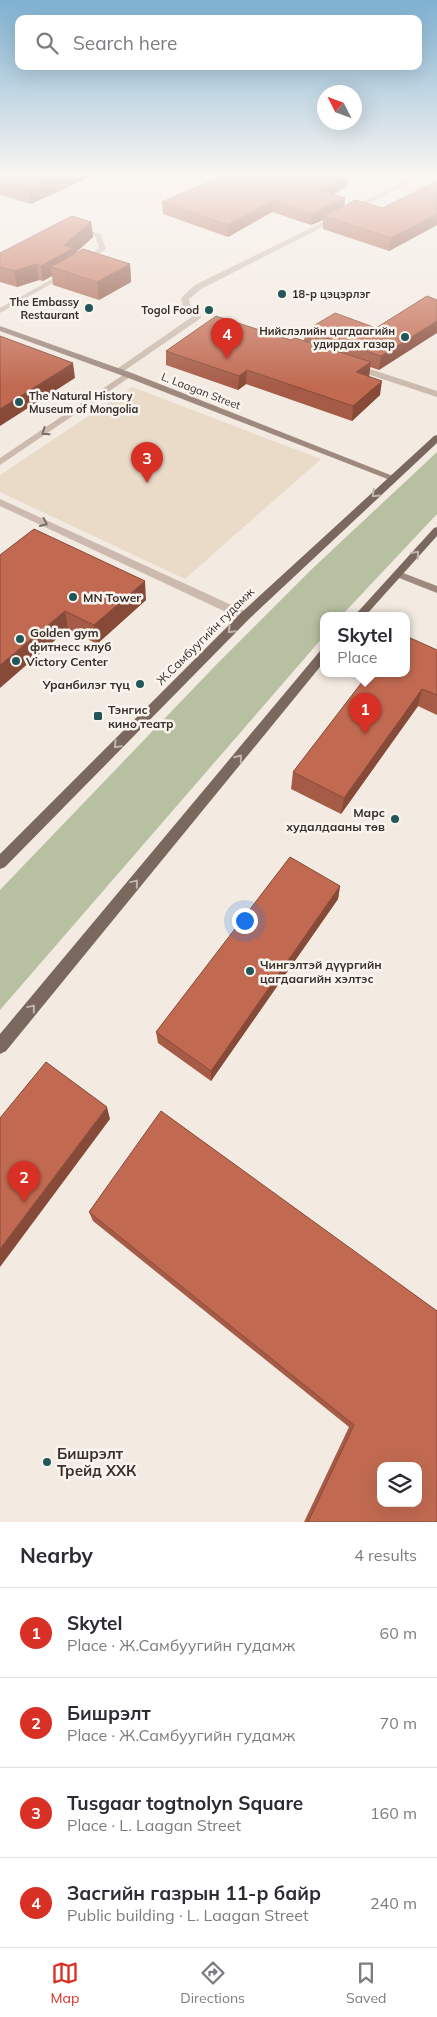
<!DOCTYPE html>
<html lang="en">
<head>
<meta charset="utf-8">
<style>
	body { margin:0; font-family:Mulish,sans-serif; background:#f2f2f3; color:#2b2b33 }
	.controls { position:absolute; right:15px; bottom:15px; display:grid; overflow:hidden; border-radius:10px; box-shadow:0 5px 20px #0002 }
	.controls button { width:45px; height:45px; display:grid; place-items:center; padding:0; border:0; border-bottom:1px solid #e1e1e2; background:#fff; color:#2b2b33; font:25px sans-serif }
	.compass { position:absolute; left:317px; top:85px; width:45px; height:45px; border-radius:50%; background:#fff; box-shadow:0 5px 20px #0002; rotate:312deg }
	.you { position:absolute; left:244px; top:920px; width:18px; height:18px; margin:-12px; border:4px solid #fff; border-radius:50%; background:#1a73e8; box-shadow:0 0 0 8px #1a73e833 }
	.badge { display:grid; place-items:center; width:32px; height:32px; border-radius:50%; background:#d93025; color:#fff; font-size:16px; font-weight:700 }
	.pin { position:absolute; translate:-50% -41px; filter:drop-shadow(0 1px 2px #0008) }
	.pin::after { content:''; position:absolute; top:26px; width:18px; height:15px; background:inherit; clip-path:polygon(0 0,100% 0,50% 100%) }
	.popup { position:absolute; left:320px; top:612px; width:90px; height:65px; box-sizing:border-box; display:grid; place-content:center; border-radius:10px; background:#fff; filter:drop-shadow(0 1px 4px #0005); font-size:16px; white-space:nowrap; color:#7c7c81 }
	.popup b { font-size:19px; color:#2b2b33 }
	.popup::after { content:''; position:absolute; left:50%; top:100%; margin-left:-10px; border:10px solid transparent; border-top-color:#fff }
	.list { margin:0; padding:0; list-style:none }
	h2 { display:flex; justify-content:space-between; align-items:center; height:65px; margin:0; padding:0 20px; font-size:21px }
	h2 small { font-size:16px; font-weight:400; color:#7c7c81 }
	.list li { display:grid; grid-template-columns:32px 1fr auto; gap:15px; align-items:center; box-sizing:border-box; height:90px; padding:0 20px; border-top:1px solid #e1e1e2 }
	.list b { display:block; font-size:19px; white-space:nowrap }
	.list p { margin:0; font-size:16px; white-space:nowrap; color:#7c7c81 }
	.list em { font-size:16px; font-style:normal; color:#7c7c81 }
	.icon { flex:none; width:28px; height:28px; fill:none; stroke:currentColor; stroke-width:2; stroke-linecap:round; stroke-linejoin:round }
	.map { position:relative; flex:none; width:437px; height:1522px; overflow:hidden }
	.search { position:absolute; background:#fff; box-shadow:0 5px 20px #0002; left:15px; right:15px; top:15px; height:55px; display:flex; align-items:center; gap:12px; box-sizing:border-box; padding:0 18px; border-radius:10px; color:#7c7c81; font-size:19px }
	.sheet { height:425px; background:#fff }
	nav { display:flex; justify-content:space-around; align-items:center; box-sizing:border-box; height:70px; border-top:1px solid #e1e1e2; background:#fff; font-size:14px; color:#7c7c81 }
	nav a { display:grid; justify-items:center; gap:2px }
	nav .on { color:#d93025 }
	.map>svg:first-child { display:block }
</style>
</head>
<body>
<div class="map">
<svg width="437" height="1522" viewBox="0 0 437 1522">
	<rect width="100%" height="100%" fill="#f3eae1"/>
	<path fill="#b7c1a1" d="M437,452v62l-95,101h-18v21l-324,374v-120l215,-224 98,-98z"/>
	<path fill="#eadbc9" d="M132,387l189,72 -136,120 -185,-87v-17z"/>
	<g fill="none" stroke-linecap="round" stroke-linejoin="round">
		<path fill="#cbbaad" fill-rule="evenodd" d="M420,174h7l-226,115 -12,10 1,7 11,8v4l-80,55 -7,-2 79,-55 -10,-9 -2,-9 14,-13z
			M77,226l23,8 6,15 -22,16 -2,-1v-2l17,-14 -4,-12 -20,-7 -1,-1z
			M65,272l5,1 -70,40v-5z
			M352,365h6l79,26v6l-85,-28z
			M126,373l7,2 -133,90v-7z
			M0,499l249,114 1,3 -5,4 -4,-1 -241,-113z"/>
		<path fill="#9e897e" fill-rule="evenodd" d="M0,326l132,47 266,105 -5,3 -3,-1 -264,-103 -126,-46z
			M398,571l39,15v7l-43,-17 -1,-2 1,-2z"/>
		<path fill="#7a675d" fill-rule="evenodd" d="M437,435v8l-188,176 -244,248 -5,2v-15l241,-241 193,-177z
			M437,527v9l-71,79h-11l79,-87z
			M324,650v12l-318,389 -6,3v-20l320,-383z"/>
	</g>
	<path fill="#a65b46" d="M0,174h96l-65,30 -31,-9z
		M437,181v44l-48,26 -66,-22v-9l-12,5 -39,-13 -44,25 -65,-23 -1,-12 185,-15 -14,7 12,4 -1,8 39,2z
		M91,222l2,15 -19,17 56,10 1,18 -32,18 -46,-15 -1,-9 -9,5 -4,-1 -22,7 -17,-5v-29z
		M427,296l-48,74 -9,-3 -1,9 11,19 -28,26 -106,-37 -8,6 -72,-25v-14l125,-11 13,1 1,-10 71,-3z
		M0,555l146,45 -49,44 -29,-15z
		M437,650v65l-19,-9 -77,108 -50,-25 2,-17z
		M340,886l-2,13 -127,182 -53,-38 -2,-11z
		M89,1212l348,99v211h-133l45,-95 -256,-206z"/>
	<path fill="#874a39" d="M59,174h37l-65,30 -2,-16z
		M348,175l-1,12 -29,14 1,-11z
		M345,198l-1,11 -20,7 -1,4 -12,5 1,-11z
		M273,201l-1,11 -44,25v-12z
		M437,214v11l-48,26 2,-13z
		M91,222l2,15 -19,17 1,10 -24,3 1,9 -9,5 -2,-15 23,-21z
		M36,264l3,16 -22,7 -3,-16z
		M130,264l1,18 -32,18 -2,-18z
		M437,321v12l-58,37 2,-14z
		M371,362l-2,15 -13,-5z
		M73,363l2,15 -75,48v-17z
		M247,370l-1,14 -8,6 1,-14z
		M382,381l-2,14 -28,26 1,-15z
		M145,581l1,19 -49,44 -3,-19z
		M65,611l3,18 -68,59v-23z
		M422,689l-4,17 -77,108 3,-16z
		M340,886l-2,13 -127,182v-10z
		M107,1107l3,12 -110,148v-18z"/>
	<path fill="#c16a51" stroke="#874a39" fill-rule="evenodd" d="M0,174h59l-30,14 -29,-9z
		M227,174h115l6,1 -29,15 26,8 -33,16 -39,-13 -45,24 -66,-23z
		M436,181h1v33l-46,24 -67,-22 32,-16 27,8z
		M72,216l19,6 -27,23 9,3 -32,18 -5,-2 -22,7 -14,-4v-14z
		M83,249l47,15 -33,18 -46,-15z
		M427,296l10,4v21l-56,35 -76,-25 30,-18 41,15z
		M216,316l75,24 4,-2 76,24 -15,10 26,9 -29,25 -106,-36 -8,6 -73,-25z
		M0,336l73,27 -73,46z
		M34,529l111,52 -51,44 -29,-14 -65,54v-110z
		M406,636l31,14v45l-15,-6 -78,109 -51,-26 76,-99h37z
		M290,857l50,29 -129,185 -55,-39z
		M46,1062l61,45 -107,142v-131z
		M161,1111l276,200v211h-129l46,-97 -265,-213zM381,1466h37v37h-37z"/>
	<defs><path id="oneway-chevron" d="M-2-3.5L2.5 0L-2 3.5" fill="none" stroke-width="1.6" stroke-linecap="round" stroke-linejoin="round" transform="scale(1.25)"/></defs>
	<g stroke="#7b6e66">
		<use href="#oneway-chevron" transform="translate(45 432) rotate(146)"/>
		<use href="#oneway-chevron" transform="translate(44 523) rotate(25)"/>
	</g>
	<g stroke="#c0b5ad">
		<use href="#oneway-chevron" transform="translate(375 494) rotate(137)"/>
		<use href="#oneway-chevron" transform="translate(416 554) rotate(-49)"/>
		<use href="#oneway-chevron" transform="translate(231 630) rotate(135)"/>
		<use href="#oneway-chevron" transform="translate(117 745) rotate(135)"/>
		<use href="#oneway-chevron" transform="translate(239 758) rotate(-51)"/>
		<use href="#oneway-chevron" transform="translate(135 883) rotate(-50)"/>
		<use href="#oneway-chevron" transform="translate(32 1008) rotate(-50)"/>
	</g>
	<linearGradient id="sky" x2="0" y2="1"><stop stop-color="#7fb1d1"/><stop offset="0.45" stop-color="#faf6f2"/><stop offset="1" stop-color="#faf6f2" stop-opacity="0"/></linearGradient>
	<rect width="437" height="387" fill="url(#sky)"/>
	<g fill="#225759" stroke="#faf4ee" stroke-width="2">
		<circle cx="282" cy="294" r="5"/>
		<circle cx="89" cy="308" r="5"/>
		<circle cx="209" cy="310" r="5"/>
		<circle cx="405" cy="337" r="5"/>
		<circle cx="19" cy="402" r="5"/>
		<circle cx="73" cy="597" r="5"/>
		<circle cx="20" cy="639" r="5"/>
		<circle cx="16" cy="661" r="5"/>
		<circle cx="140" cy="684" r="5"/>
		<rect x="93" y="711" width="10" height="10" rx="2.5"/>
		<circle cx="395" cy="819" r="5"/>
		<circle cx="250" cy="971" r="5"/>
		<circle cx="47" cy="1462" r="5"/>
	</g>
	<g text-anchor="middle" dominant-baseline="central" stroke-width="5" stroke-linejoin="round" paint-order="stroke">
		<g font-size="11" font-weight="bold" fill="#39302b" stroke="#faf4ee" text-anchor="end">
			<text x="292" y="294" text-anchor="start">18-р цэцэрлэг</text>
			<text x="79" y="302">The Embassy<tspan x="79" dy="13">Restaurant</tspan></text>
			<text x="199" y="310">Togol Food</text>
			<text x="395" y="331">Нийслэлийн цагдаагийн<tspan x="395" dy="13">удирдах газар</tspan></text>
			<text x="29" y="396" text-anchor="start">The Natural History<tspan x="29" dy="13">Museum of Mongolia</tspan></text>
		</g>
		<g font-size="11" fill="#39302b" stroke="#faf4ee">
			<text transform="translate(201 391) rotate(21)">L. Laagan Street</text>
		</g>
		<g font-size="12" font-weight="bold" fill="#39302b" stroke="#faf4ee" text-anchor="start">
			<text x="83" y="597">MN Tower</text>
			<text x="30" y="632">Golden gym<tspan x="30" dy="14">фитнесс клуб</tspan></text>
			<text x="26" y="661">Victory Center</text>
			<text x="130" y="684" text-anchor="end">Уранбилэг түц</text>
			<text x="108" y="709">Тэнгис<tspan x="108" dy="14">кино театр</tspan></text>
			<text x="385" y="812" text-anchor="end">Марс<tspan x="385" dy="14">худалдааны төв</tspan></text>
			<text x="260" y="964">Чингэлтэй дүүргийн<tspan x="260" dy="14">цагдаагийн хэлтэс</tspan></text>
		</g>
		<g font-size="12" fill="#39302b" stroke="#faf4ee">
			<text transform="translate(205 636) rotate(-45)">Ж.Самбуугийн гудамж</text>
		</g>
		<g font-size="15" font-weight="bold" fill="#39302b" stroke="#faf4ee" text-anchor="start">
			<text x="57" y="1453">Бишрэлт<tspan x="57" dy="17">Трейд ХХК</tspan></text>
		</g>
	</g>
</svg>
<div class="controls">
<button><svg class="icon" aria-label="layers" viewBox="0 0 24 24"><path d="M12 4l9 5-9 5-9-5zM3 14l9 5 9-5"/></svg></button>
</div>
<svg class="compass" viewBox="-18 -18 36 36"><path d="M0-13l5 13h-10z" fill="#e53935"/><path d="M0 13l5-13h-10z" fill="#7c7c81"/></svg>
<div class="you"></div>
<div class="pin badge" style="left:365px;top:734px">1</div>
<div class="popup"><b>Skytel</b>Place</div>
<div class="pin badge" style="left:24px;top:1202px">2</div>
<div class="pin badge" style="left:147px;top:483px">3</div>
<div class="pin badge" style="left:227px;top:359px">4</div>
<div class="search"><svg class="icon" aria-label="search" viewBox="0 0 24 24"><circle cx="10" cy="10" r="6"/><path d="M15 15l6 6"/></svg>Search here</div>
</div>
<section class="sheet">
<h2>Nearby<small>4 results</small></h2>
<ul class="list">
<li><span class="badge">1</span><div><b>Skytel</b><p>Place · Ж.Самбуугийн гудамж</p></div><em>60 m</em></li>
<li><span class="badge">2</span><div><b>Бишрэлт</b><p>Place · Ж.Самбуугийн гудамж</p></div><em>70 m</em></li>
<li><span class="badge">3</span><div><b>Tusgaar togtnolyn Square</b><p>Place · L. Laagan Street</p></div><em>160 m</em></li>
<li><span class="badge">4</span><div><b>Засгийн газрын 11-р байр</b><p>Public building · L. Laagan Street</p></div><em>240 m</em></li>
</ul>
</section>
<nav>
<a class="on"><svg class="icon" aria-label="map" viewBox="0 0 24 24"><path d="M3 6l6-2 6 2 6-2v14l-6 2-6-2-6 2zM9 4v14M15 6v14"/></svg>Map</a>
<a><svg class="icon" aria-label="directions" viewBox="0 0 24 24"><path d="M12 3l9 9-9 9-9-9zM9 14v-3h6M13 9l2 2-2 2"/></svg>Directions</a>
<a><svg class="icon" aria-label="saved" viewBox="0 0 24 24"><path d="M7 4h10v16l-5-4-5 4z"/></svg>Saved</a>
</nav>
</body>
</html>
